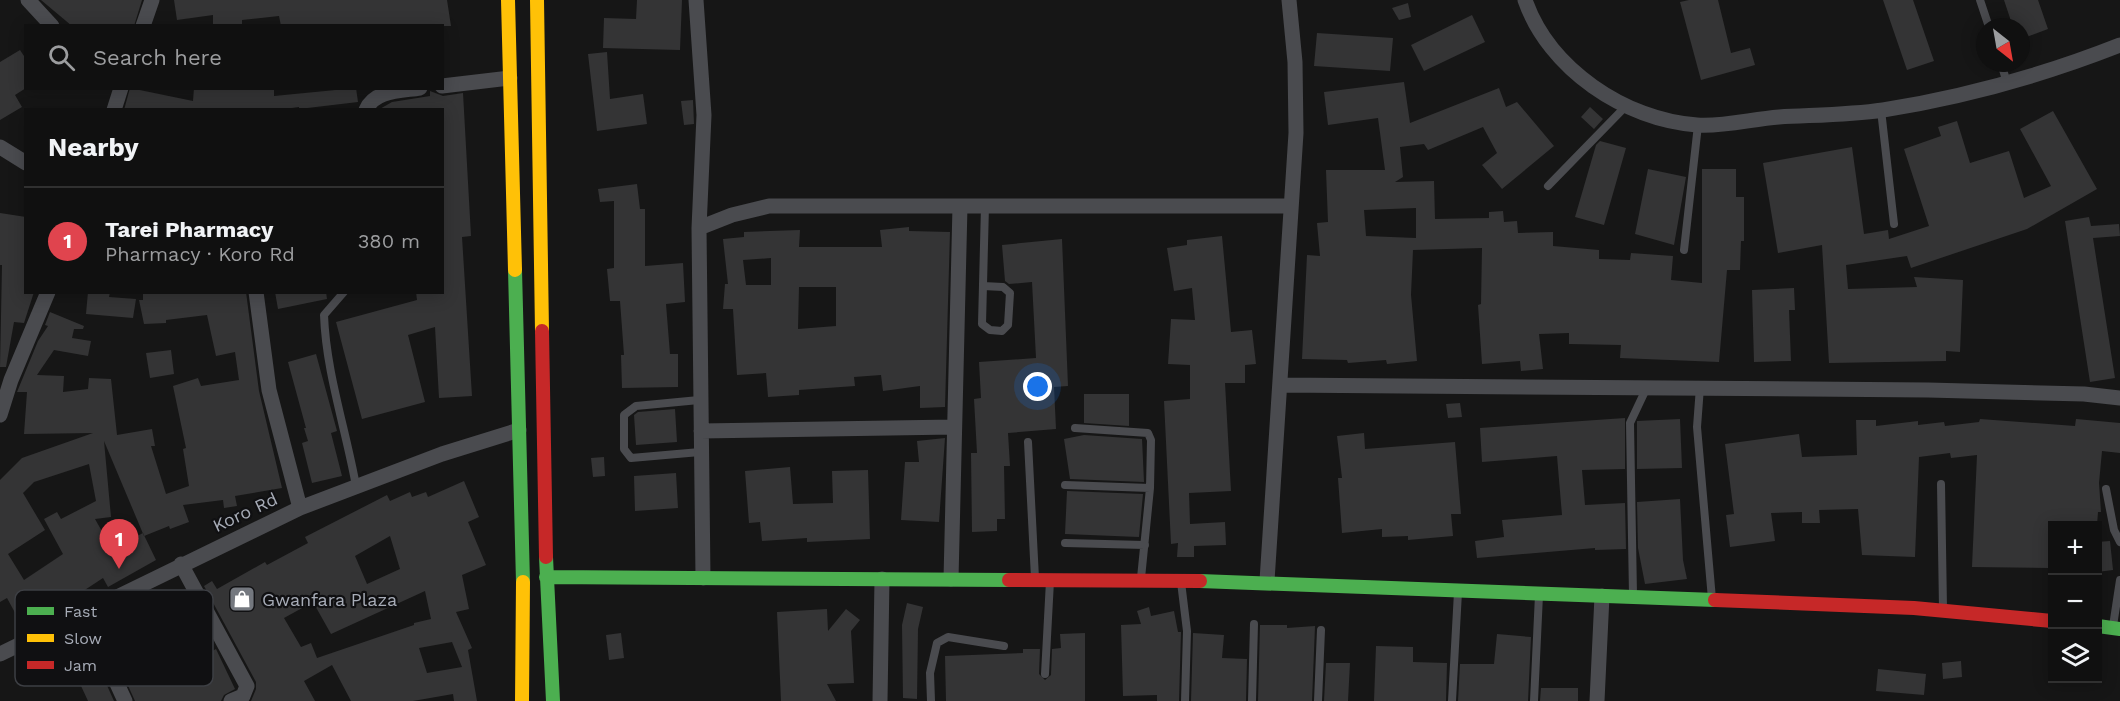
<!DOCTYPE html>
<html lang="en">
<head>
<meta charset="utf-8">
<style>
	body { margin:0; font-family:"Work Sans",sans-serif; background:#1e1e1e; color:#f1f3f6 }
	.controls { position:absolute; right:18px; bottom:18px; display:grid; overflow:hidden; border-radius:0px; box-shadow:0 3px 15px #0003 }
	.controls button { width:54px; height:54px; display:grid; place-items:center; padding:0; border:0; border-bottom:2px solid #303030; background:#101010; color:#f1f3f6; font:30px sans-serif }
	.compass { position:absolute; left:1976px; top:18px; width:54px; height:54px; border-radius:50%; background:#101010; box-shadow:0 3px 15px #0003; rotate:149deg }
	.you { position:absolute; left:1038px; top:387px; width:21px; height:21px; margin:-15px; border:4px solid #fff; border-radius:50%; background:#1a73e8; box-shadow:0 0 0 9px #1a73e833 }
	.badge { display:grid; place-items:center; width:39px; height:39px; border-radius:50%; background:#74787f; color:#fff; font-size:20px; font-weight:700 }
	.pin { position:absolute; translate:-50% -50px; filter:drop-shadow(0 2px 3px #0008) }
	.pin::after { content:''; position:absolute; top:32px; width:21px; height:18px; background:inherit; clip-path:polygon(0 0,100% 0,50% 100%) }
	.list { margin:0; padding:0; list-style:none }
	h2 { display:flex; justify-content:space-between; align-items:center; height:78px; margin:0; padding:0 24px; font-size:26px }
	h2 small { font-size:20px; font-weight:400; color:#9c9d9f }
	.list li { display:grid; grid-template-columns:39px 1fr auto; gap:18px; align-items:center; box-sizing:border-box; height:108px; padding:0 24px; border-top:2px solid #303030 }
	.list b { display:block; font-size:22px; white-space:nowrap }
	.list p { margin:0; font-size:20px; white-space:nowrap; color:#9c9d9f }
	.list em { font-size:20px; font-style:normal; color:#9c9d9f }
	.icon { flex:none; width:33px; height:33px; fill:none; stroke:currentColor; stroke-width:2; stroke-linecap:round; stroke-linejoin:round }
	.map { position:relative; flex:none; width:2120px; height:701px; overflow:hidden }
	.search { position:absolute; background:#101010; box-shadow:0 3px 15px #0003; left:24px; top:24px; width:420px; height:66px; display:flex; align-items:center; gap:15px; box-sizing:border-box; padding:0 21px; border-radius:0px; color:#9c9d9f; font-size:22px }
	.panel { position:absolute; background:#101010; box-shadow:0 3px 15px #0003; left:24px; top:108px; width:420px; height:186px; border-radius:0px }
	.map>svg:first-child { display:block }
</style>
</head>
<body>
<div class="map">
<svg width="2120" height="701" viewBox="0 0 2120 701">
	<rect width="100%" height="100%" fill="#161616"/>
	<path fill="#343435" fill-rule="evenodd" d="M41,0h101l-8,26h-62z
		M174,0h273l4,26h-170l-2,-10 -37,4v6h-29v-11l-36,5z
		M637,0h45l-2,50 -77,-2 1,-30 32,1z
		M1689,0h29l13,53 19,-5 5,17 -54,15 -21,-78z
		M1883,0h30l21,61 -27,9z
		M2004,0h34l10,29 -27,10v-12h-8z
		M1408,3l3,14 -12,3 -7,-12z
		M1472,15l13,27 -61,29 -13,-26z
		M1317,33l76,5 -3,33 -76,-5z
		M20,50l6,9v29l-11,7 7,12 -22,13v-58z
		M607,52l3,47 33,-5 4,30 -50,7 -9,-77z
		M1404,82l6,41 89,-35 7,19 11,-5 37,44 -52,43 -20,-24 15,-12 -14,-26 -55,23 -4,-6 -24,3 3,30 -8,5 39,-1 1,38 54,-1v-6l14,-1 1,11 13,-1 1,12 35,-1v14l46,4v9l31,1 1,-7 42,3 -2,24 31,3v-114h34v28h8v44h-3l-1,29h-13l-8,92 -99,-4 1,-13 -52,-1v-11l-30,1 4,35 -22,2 -1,-10 -38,3 -4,-59 3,-1 1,-56 -69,2 -2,45 6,66 -30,3 -1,-4 -38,3 -1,-3 -45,-1 5,-104 13,1 -3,-33 11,-1 -2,-52h59l-7,-52 -50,7 -4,-33zM1416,208v30l-50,-2 -2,-26z
		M130,88l63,13 1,-13h80v8l82,-8 2,14 -59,7v-2l-22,3h-153z
		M430,91l13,5 20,-3 8,143 -9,1 10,159 -33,2 -4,-71 -27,8 17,67 -63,17 -26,-97 81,-22 -1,-8h26v-182h-64l14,-8 38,-6z
		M693,100l1,24 -10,1 -3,-24z
		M1590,107l13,12 -9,10 -13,-12z
		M2053,111l44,78 -70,40 -116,39 -4,-12 -61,9 2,24 69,-2 -3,-10 49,3 -3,72 -14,-1v10l-117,2 -7,-118 -44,8 -15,-90 89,-16 12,87 24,-4 1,9 40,-13 -25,-77 37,-13 -3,-9 19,-6 13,42 39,-12 15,47 27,-12 -31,-57z
		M1600,141l26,7 -22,77 -29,-8 21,-72z
		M1648,169l38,8 -12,68 -39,-11z
		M637,184l3,25h5v57l38,-3 2,39 -19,2 4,50h8v33l-56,1 -1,-33h3l-4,-54h-10l-3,-32 7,-1v-67l-14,1 -2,-13z
		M0,213l26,4v75h8l-10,31 -10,-1 -8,45h-6l2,-102h-2z
		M2089,217l2,9 28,-2 1,12 -27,2 22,140 -25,4 -25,-161z
		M909,227v4l41,1 -5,175 -25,1v-22l-37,5 -2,-16 -27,2 1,9 -56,4v5l-31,2 -2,-24 -29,2 -4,-66h-10l2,-25h3l-5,-45 21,-2v-5l56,-2 -1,17h83l-2,-17zM771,258v27h-25l-3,-25zM799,287h37v39l-38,3z
		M1222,236l9,96 21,-2 4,34 -11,1v18h-20l6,108 -42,2 1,31 35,-2 1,23 -32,1v11h-17l1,-14 -7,1 -7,-143 26,-2v-34l-22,-1 3,-45 24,1 -3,-32 -18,3 -7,-43 20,-3v-5z
		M1062,239l6,147 -14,1 2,42 -48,4 2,33h-6l1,53h-8v12l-25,1 -1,-79h6l-3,-54 7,-1 -2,-36 57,-4 -4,-76 -23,2 -4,-3 -3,-36z
		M1794,288l1,22h-6l2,51 -37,1 -2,-72z
		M88,292h22l-1,5 27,2 -3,19 -47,-4z
		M246,292l13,99 23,97 -47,8 2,10 -13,2 -1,-8 -40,5 6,17 -19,7 -1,-3 -25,10 -40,-95 7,76 -16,2 17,30 31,-16 13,27 -48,27 -5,-9 -35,23 -4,-5 -45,24 -12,-22 -7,4v-122l22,-22 71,-25 -69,1 3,-42h-10l21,-51 10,-15 -3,-1 5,-13 34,14 -1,3h-9l-2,9 19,3 -3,15 -34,-6 -17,25 27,1 -1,16 25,-3 1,-11 22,1 6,56 35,-6 3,17h-4l15,48 23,-8 -6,-37 3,-1 -13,-62 25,-8 3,8 38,-6 -4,-28 -19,4 -9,-41 -41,5v3l-22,1 -5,-24h4v-6zM89,464l7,37 -35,18 -4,-7 -13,7 19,35 -39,26 -16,-26 37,-24 -22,-37 11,-11z
		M275,292h51l1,7 -49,10z
		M171,350l3,24 -24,4 -4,-25z
		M316,354l21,77 -6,2 11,43 -30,7 -10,-40 6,-2 -4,-13h2l-18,-66z
		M1084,394h45v32l-45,-3z
		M1460,403l2,14 -14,1 -2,-14z
		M675,409l2,33 -41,3 -2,-30 4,-3z
		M1625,418v51l-43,1 3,35 40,-2 1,46 -31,1v-2l-118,10 -2,-17 29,-4 -2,-17 60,-5 -5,-59 -75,6 -2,-34z
		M1680,419l2,49 -45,1v-48z
		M1980,419l95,7 1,-7 44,4v30l-18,-2 -3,32 2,29h-3l-1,13h-45l-2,43 -78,-1 5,-112 -26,3 -1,-5 -31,4 -4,100 -53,-2 -4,-46 -39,1 1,13h-18v-11l-31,1 4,28 -45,6 -4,-32 8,-1 -9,-70 74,-10 3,23 55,-2 -1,-35h20v6l42,-5v4l26,-3 1,4 34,-4z
		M1364,433l1,16 90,-7 6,72h-10l2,22 -45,4v-4l-26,1v-8l-40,4 -4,-55h4l-5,-42z
		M1084,435l58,4 2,43 -74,-3 -6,-40z
		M945,438l-6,84 -38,-2 4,-58h14l-2,-21z
		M604,457l1,19 -12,1 -2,-19z
		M790,467l3,37 40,-1 -1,-32 36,-1 2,69 -63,3v-4l-45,3 -2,-19 -11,1 -4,-52z
		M676,473l2,35 -43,3 -1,-35z
		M464,481l15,36 -11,5 18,43 -24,10 7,34 -13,3 16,36 -4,2 9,51h-23l-1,-7 -40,7h-62l-19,-36 -28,16 11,20h-64l5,-12v-7l-52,-96 8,-5 5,8 48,-27 2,3 41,-22 -3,-6 82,-42 3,6 20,-9 2,5 14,-5 2,5zM390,536l10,33 -33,15 -12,-28zM425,591l6,28 -17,4v2l-97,33 -6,-15 -10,4 -17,-29 29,-16 18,32zM452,642l10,25 -35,6 -8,-25z
		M1067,491l76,3 -4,43 -74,-3z
		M1680,499l3,61 4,19 -42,5 -7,-36 -1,-46z
		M2110,541l3,29 -16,2v-30z
		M191,602l12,23 -53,21 15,31 51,-28 19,40 -11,6 -3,6h-86l-29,-64z
		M907,603l16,4 -5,22 -1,70 -14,-1 -1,-73z
		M1149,607l2,9 23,-5 4,21h3l-2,69h-22v-6l-34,1 -2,-71 20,-1 -4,-13z
		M827,609l1,22 18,-22 14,11 -9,11 3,52 -27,1 9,17h-55l-4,-89z
		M1260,625h27v3l28,-2 -3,75h-54z
		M621,633l3,25 -15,2 -3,-25z
		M1085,633v68h-139l-1,-45 78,-3v-4h17l-1,25 6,6 6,-5 1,-26 9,-1 -1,-14z
		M1193,633l31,2 -2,23 25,1 -1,42h-55z
		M1497,634l34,3 -3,64h-70l2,-37h34z
		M1376,646l37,1v15l34,1 -1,38h-72z
		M91,650l23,51h-26l-19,-41z
		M1961,661l1,16 -19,2 -1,-16z
		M1326,663h24l-2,38h-24z
		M1878,669l48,5 -2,21 -48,-4z
		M1541,688h37v13h-38z"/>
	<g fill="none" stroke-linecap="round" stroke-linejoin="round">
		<path stroke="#4a4b4f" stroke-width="8" d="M1980,0l9,27
			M2001,63l6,20
			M1881,110l13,114
			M1548,186l78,-80
			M1684,250l14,-125
			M983,286l20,1 7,6 -2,32 -6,6 -12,-1 -8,-6 3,-118
			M344,292l-20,23c2,57 22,115 32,171
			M1700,387l-3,40 15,172
			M699,400l-63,6 -12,9v34l7,9 69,-6
			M1075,428l73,5 3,7 -1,48 -9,90
			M1028,442l7,136
			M1941,484l2,124
			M1065,485l85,3
			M2106,489l8,41 6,12
			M1065,543l80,2
			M1181,582l6,49 -2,70
			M1633,595l-3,-172 17,-36
			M2113,626l7,-46
			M1045,674l5,-93
			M931,701l-1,-28 7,-30 11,-6 56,9
			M1252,701l2,-77
			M1318,701l3,-71
			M1452,701l6,-109
			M1534,701l5,-106"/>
		<path stroke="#4a4b4f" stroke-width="15" d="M28,0l24,26
			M696,0l8,115 -5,113 4,350
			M1525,0c24,69 100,120 172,125 26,2 55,-6 82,-8 34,-2 70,-2 104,-7 81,-13 161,-35 237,-65
			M143,26l9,-26
			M442,86l68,-8
			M114,110l7,-22
			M366,110c8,-20 36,-19 54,-22
			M0,147l26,16
			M699,228l33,-13 37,-9h522
			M256,292l13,98 31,118
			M1280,385l648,5 156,4 36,4
			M0,415l11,-35 37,-88
			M701,431l253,-4
			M181,564l66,122 -4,10 -12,5
			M951,579l9,-373
			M1267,581l29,-448 -1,-71 -6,-62
			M84,612l41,89
			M0,654l300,-146 142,-54 77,-24
			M880,701l2,-122
			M1597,701l5,-105"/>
		<path stroke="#4caf50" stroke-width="14" d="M515,270l8,312
			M546,557l7,144
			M546,577l463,3
			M1200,581l515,19
			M2098,626l22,3"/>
		<path stroke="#ffc107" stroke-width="14" d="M508,0l7,270
			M537,0l5,331
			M522,701l1,-119"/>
		<path stroke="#c62828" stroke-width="14" d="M542,331l4,226
			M1009,580l191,1
			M1715,600l199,8 138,13"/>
	</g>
	<defs>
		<symbol id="shop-square" viewBox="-11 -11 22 22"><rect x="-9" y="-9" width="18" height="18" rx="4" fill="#74787f" stroke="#101012"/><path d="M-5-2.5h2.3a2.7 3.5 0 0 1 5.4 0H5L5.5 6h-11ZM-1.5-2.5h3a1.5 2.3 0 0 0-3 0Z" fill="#fff"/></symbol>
	</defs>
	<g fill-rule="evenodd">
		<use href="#shop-square" x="227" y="584" width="30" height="30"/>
	</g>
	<g text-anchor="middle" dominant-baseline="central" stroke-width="4.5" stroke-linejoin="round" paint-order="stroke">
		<g font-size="18" fill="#a7acb7" stroke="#101012">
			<text transform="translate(245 512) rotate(-25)">Koro Rd</text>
		</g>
		<g font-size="18" fill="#a7acb7" stroke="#101012" text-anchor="start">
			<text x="262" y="599">Gwanfara Plaza</text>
		</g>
	</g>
	<rect x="15" y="590" width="198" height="96" rx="9" fill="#101012" stroke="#3d3f44" stroke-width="1.5"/>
	<rect x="27" y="607" width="27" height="8" fill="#4caf50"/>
	<rect x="27" y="634" width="27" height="8" fill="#ffc107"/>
	<rect x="27" y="661" width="27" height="8" fill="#c62828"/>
	<g font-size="16" fill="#a7acb7">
		<text x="64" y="617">Fast</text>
		<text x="64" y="644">Slow</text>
		<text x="64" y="671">Jam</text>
	</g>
</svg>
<div class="controls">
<button>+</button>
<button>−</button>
<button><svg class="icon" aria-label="layers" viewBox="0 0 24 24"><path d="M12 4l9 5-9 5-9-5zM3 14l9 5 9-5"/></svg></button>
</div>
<svg class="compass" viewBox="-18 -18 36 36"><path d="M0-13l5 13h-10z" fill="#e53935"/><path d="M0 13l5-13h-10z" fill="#9c9d9f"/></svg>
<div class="you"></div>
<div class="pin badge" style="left:119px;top:569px;background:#e0444e">1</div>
<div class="search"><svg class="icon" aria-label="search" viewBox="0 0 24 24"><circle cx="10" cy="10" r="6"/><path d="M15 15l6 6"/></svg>Search here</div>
<section class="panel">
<h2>Nearby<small></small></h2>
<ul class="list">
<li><span class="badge" style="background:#e0444e">1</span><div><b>Tarei Pharmacy</b><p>Pharmacy · Koro Rd</p></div><em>380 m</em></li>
</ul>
</section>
</div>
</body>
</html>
